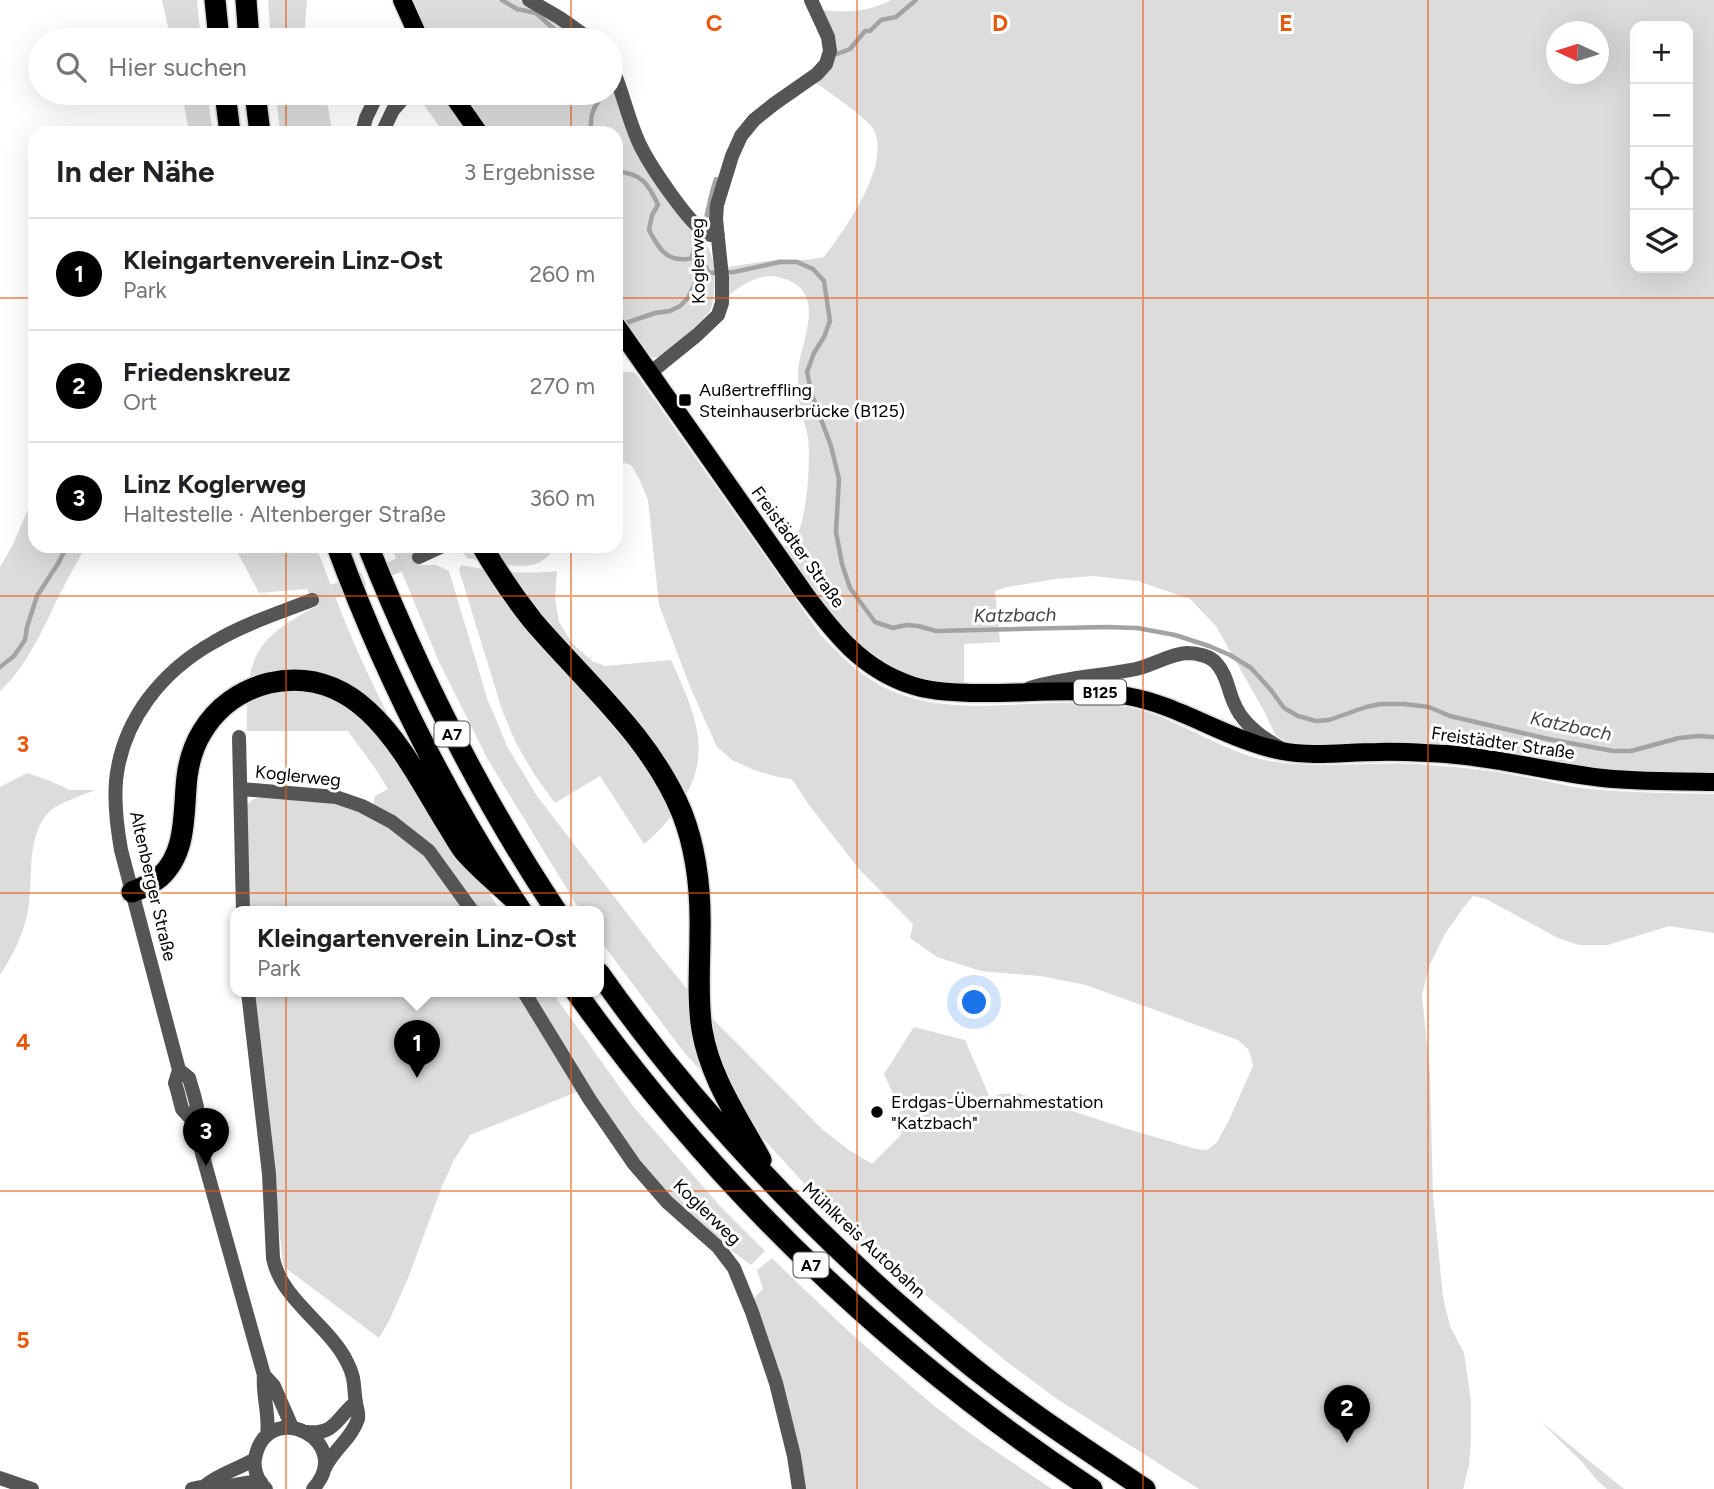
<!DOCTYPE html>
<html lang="de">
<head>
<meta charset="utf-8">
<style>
	body { margin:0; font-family:Figtree,sans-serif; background:#f2f2f2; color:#202124 }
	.controls { position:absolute; right:21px; top:21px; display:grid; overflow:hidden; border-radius:14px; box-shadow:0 7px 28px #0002 }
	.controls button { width:63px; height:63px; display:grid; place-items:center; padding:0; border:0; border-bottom:2px solid #e0e0e0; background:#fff; color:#202124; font:35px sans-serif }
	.compass { position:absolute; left:1546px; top:21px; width:63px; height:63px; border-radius:50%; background:#fff; box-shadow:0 7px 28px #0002; rotate:274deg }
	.you { position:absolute; left:975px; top:1003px; width:24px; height:24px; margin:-18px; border:5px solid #fff; border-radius:50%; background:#1a73e8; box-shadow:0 0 0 10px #1a73e833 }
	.badge { display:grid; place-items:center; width:46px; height:46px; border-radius:50%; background:#000; color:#fff; font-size:23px; font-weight:700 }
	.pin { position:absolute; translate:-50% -58px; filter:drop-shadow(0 2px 4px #0008) }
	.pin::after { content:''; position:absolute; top:37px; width:24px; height:21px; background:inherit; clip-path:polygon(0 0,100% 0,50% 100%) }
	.popup { position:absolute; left:230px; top:906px; width:374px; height:91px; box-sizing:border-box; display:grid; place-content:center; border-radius:14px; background:#fff; filter:drop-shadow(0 2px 5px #0005); font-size:23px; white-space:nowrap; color:#757577 }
	.popup b { font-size:26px; color:#202124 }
	.popup::after { content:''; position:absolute; left:50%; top:100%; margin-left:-14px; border:14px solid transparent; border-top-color:#fff }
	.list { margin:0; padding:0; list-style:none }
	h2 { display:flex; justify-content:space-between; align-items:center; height:91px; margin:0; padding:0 28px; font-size:30px }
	h2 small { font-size:23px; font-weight:400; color:#757577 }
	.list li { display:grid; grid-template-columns:46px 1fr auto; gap:21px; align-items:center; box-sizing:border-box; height:112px; padding:0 28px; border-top:2px solid #e0e0e0 }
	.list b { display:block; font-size:26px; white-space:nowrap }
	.list p { margin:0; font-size:23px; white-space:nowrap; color:#757577 }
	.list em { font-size:23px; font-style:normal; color:#757577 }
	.icon { flex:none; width:38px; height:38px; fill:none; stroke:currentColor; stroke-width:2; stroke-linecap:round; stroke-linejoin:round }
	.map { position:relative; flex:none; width:1714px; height:1489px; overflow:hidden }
	.search { position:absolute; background:#fff; box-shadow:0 7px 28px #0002; left:28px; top:28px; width:595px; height:77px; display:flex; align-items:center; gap:18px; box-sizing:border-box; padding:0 24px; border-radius:38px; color:#757577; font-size:26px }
	.panel { position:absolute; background:#fff; box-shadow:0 7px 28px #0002; left:28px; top:126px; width:595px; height:427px; border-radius:21px }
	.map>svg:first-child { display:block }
</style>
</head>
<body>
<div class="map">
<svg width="1714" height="1489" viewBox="0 0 1714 1489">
	<rect width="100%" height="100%" fill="#fff"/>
	<path fill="#dcdcdc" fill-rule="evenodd" d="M162,0h35l4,40h-30z
		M268,0h39l-3,40h-33z
		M411,0h109l24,14 39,26h-152z
		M891,0h823v776l-51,-1 -95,-11 -43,-9 -45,-5 -160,-4 -31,-3 -13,-7 -12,-25 -48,-85 -26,-27 -52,-18 -44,-5 -39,3 -47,8 -13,4 5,51 -36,2v40c-16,-2 -33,-2 -49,-6 -59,-15 -99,-84 -133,-130 4,-3 9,-6 13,-10 12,-14 17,-86 12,-105 -3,-14 -9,-27 -9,-42 0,-7 0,-14 0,-21 4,-32 30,-79 -16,-92 -21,-6 -36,4 -53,17l-1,-28 53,-8 25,1 18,-3c21,-28 67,-91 50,-127 -5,-11 -47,-39 -59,-48l12,-9 -5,-63c24,3 47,2 69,-10zM1635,26h53v242h-53zM1556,32h42v42h-42z
		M611,75l82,156c4,4 9,8 12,12 12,14 12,51 5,68 -10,11 -38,41 -52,46 -5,2 -5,0 -10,-3l-32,-44v-177h-125l-27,-40h147z
		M182,93h25l6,40h-24z
		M276,93h49l8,40h-53z
		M417,93h23l27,40h-23l-20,-28z
		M624,372h9l4,3 183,259c15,16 29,31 47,43 77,53 174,13 260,30 50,9 92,45 143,54 53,9 106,-1 159,4 30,2 60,5 90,11 21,3 41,9 62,12 44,5 89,5 133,6v139l-45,-7 -61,19h-29l-21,-7 -72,-39 -13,-3 -10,12 -18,26 -15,30 -8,31 8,80 3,121 10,101 7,29 14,27 7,48v39l-2,25 -6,24h-264l-142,-90 -51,-38 -126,-103 -79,-78 -118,-129 -84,-112v-27h-18l-94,-154 -48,-96 -48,-116h35l-12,6 7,13h15l13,6 39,130 20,47 29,48 119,155 50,61 117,118 26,20 23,14 30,-30 -6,-7 4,-18 -16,-35 30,-47 51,13 25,58 11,-4 17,-1 106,35 72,21 11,1 10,-8 12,-22 24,-54 -4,-16 -11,-10 -152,-55 -46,-9 -59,-5 -44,-14 -27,-19 3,-14 -54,-55 -50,-64 -17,-26 -14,-2 -24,-7 -22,-10 -15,-13 -26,-58 -32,-84 -11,-105 -9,-22 -8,-13 -10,-3 -5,2v-87z
		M35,493v53h51c-9,16 -18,32 -26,48 -16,32 -33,73 -60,97v-124l13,-23z
		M234,546h82c13,35 26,70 41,104 41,91 90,178 144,262h-23l-44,-64 -61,-43 2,-9 13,-7 -13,-21 -27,-37h-101c-1,-70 4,-91 68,-124l-8,-18 -48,4z
		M467,546h89c-4,6 -9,12 -16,16 -17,9 -54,0 -73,-4l-4,-6z
		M461,565c32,6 63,10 96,6l-2,28 4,23 13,21 20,18 13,5 66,-6c24,53 45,97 6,148 -10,14 -20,26 -33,36l-44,-68 -45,27 -21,-29 -18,-31 -14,-33 -43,-140z
		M27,773l21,7 22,10h26c-11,4 -37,13 -45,20 -25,23 -18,64 -22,94 -3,26 -15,49 -29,71v-188z
		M265,796l79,7 36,17 44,35 43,57h-218l-3,-104c4,-9 10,-10 19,-12z
		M255,992h262l62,99 -109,44 -16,25 -13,29 -33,89 -19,43 -10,17 -96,-72z
		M528,992h24l81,114 87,100 45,45 -14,14 -46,-34 -23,-20 -45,-49z
		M772,1258c57,56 116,111 179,161 32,25 67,47 101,70h-249l-51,-189 11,-11 -6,-19z
		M1539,1420l85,69h-17l-10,-9 -16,-19z"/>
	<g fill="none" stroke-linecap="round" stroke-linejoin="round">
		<path stroke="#a3a3a3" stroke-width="4.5" d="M502,0l15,9 19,4 18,16 21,11
			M837,54l13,-5 15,-18h5l11,-11 15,-3 20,-17
			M591,133c0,-8 -1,-17 3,-24 3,-7 7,-9 8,-16
			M616,172c24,0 33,12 42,33l-6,10 -3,15c7,13 15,29 31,29 12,1 9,-3 22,1l7,13
			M692,257c1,-10 8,-17 11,-27 5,-17 7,-34 13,-51
			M620,325l35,-12 15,-2 10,-5 8,-8 9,-19 12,-6 25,-1 46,-10h17l16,7 11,12 6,40 -6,16 -10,16 -7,19 5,23 19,51 8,33 -3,53 6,32 8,24 25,34 18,6 13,-3 12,1 18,5 170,-4 31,1 38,7 34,11 21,9 21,13 20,22 13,18 14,8 18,5 13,-1 37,-13 15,-3h23l25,3 21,9 98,23 65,12h18l48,-13 19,-2 16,1
			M0,667l14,-11 11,-16 2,-13 10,-31 22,-34 8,-16"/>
		<path stroke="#d9d9d9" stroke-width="14" stroke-dasharray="14 7" stroke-linecap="butt" d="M312,600l107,-43"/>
		<defs>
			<path id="primary" d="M402,0l18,40
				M451,93l28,40
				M616,325l189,269c29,39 57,75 106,91 20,7 42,7 63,8 51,1 103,-6 153,3 53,9 100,44 155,55 31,6 63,1 95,1 23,-1 46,1 69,2 53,4 104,18 157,24 37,4 74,3 111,4"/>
			<path id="motorway" d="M215,0l4,40
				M246,0l3,40
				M225,93l5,40
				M255,93l5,40
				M337,546c47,128 110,252 185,366
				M368,546c51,128 112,251 189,366
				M482,546c15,26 32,51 51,75 52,61 118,116 149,192 15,38 19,81 18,121 0,32 -3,64 2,96 8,48 36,87 59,130
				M132,892c10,-4 20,-8 28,-15 28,-25 23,-67 27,-100 2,-16 7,-32 15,-45 15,-25 39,-42 67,-49 94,-21 137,75 177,140 6,9 11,19 17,27 14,17 34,33 50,48
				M599,973c83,118 181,225 289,322 32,28 63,56 97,82 51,40 106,76 160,112
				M576,992c142,199 312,362 516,497"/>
		</defs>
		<use href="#primary" stroke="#dbdbdb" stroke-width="21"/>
		<use href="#motorway" stroke="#dbdbdb" stroke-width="24"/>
		<path stroke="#555" stroke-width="14" d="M529,0l31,18 31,22
			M611,65c12,26 17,56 30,82 10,20 48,77 66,87 5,2 6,1 11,1
			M650,373l47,-38 21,-20 4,-12v-26l-6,-58 1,-14 15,-49 9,-20 13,-16 20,-16 43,-30 9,-10 4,-13 -2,-14 -17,-37
			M1030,688c35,-11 71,-12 106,-19 17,-4 34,-15 51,-16 10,0 24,3 30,11 10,11 11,26 17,39 8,20 27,34 45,44
			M239,737l4,175
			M241,789l95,8 26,9 30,16 37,29 44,61
			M248,992l21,182 4,84c8,42 56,67 74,104 9,17 6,24 9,41 1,6 3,10 2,16 -6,19 -25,31 -33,49
			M524,992l66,108 44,64 33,38 51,45 16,21 18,44 24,71 18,73 5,33
			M307,1432c29,3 30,-15 49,-30"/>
		<path stroke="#555" stroke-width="14" d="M362,133l4,-15 12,-25
			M382,133l11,-23 15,-17
			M419,557l24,-11
			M179,1070l10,8 5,17 3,12 -4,14
			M264,1375l10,11 18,41
			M267,1435c3,-20 -5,-40 -3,-60l-71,-254 -11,-12 -4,-16 -3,-10 4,-13 -58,-220c-4,-23 -7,-46 -5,-69 6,-61 46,-110 98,-139 30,-18 65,-29 98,-42
			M0,1478l32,11
			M206,1485c15,-12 32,-16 49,-26
			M192,1489c13,-4 16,-2 29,-2 13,-1 26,-6 40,-5
			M266,1489c-9,-9 -14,-22 -10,-35 15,-56 100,-12 57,35"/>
		<use href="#primary" stroke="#000" stroke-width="18"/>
		<use href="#motorway" stroke="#000" stroke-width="21"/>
	</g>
	<path fill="none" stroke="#e8590c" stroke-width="2" stroke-opacity="0.55" d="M286,0v40M571,0v40M857,0v1489M1143,0v1489M1428,0v1489M286,93v40M571,93v40M0,298h35M616,298h1098M286,546v943M571,546v943M0,596h1714M0,893h1714M0,1191h1714"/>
	<g fill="#000" stroke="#fff" stroke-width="2.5">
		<rect x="678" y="393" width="14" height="14" rx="3.5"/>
		<circle cx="877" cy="1112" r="7"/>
	</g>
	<g text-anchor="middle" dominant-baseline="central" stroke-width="6" stroke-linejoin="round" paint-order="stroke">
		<g fill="#fff" stroke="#4c4c4c" stroke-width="2">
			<rect x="1074" y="679.5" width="52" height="25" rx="5"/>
			<rect x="434.5" y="721.5" width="35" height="25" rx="5"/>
			<rect x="793.5" y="1252.5" width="35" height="25" rx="5"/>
		</g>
		<g font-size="16" font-weight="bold" fill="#000">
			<text x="1100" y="692">B125</text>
			<text x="452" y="734">A7</text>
			<text x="811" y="1265">A7</text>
		</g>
		<g font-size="18" fill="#000" stroke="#fff">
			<text transform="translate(698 261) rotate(-91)">Koglerweg</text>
			<text transform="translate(798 547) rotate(54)">Freistädter Straße</text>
			<text transform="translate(1503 743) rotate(8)">Freistädter Straße</text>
			<text transform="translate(298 776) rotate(6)">Koglerweg</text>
			<text transform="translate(153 886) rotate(77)">Altenberger Straße</text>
			<text transform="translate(707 1212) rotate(44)">Koglerweg</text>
			<text transform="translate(864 1240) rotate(43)">Mühlkreis Autobahn</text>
		</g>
		<g font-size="18" fill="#000" stroke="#fff" text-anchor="start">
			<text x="699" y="390">Außertreffling<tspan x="699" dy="21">Steinhauserbrücke (B125)</tspan></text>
			<text x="891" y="1102">Erdgas-Übernahmestation<tspan x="891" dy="21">"Katzbach"</tspan></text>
		</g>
		<g font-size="19" font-style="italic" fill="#444" stroke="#fff">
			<text transform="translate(1015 615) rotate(-1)">Katzbach</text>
			<text transform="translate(1571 726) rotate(12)">Katzbach</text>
		</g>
	</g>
	<g font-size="23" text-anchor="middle" font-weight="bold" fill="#e8590c" stroke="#fff" stroke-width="6" stroke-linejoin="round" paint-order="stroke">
		<text x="714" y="31">C</text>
		<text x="1000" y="31">D</text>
		<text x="1286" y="31">E</text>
		<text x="23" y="752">3</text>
		<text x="23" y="1050">4</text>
		<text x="23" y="1348">5</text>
	</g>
</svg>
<div class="controls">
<button>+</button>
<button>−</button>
<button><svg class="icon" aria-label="locate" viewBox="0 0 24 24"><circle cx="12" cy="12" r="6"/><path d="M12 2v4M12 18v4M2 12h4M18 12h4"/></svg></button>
<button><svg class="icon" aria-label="layers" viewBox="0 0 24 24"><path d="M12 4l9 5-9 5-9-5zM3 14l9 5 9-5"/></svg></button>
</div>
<svg class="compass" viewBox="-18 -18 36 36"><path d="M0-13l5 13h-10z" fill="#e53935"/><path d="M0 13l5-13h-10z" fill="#757577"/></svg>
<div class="you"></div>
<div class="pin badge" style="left:417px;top:1078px">1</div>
<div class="popup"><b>Kleingartenverein Linz-Ost</b>Park</div>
<div class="pin badge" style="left:1347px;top:1443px">2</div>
<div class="pin badge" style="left:206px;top:1166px">3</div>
<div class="search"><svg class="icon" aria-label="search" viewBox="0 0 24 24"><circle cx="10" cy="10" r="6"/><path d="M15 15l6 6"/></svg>Hier suchen</div>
<section class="panel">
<h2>In der Nähe<small>3 Ergebnisse</small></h2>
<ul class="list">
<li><span class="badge">1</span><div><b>Kleingartenverein Linz-Ost</b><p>Park</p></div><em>260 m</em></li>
<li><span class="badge">2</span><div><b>Friedenskreuz</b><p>Ort</p></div><em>270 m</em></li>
<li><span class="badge">3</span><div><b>Linz Koglerweg</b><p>Haltestelle · Altenberger Straße</p></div><em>360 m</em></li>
</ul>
</section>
</div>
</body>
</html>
